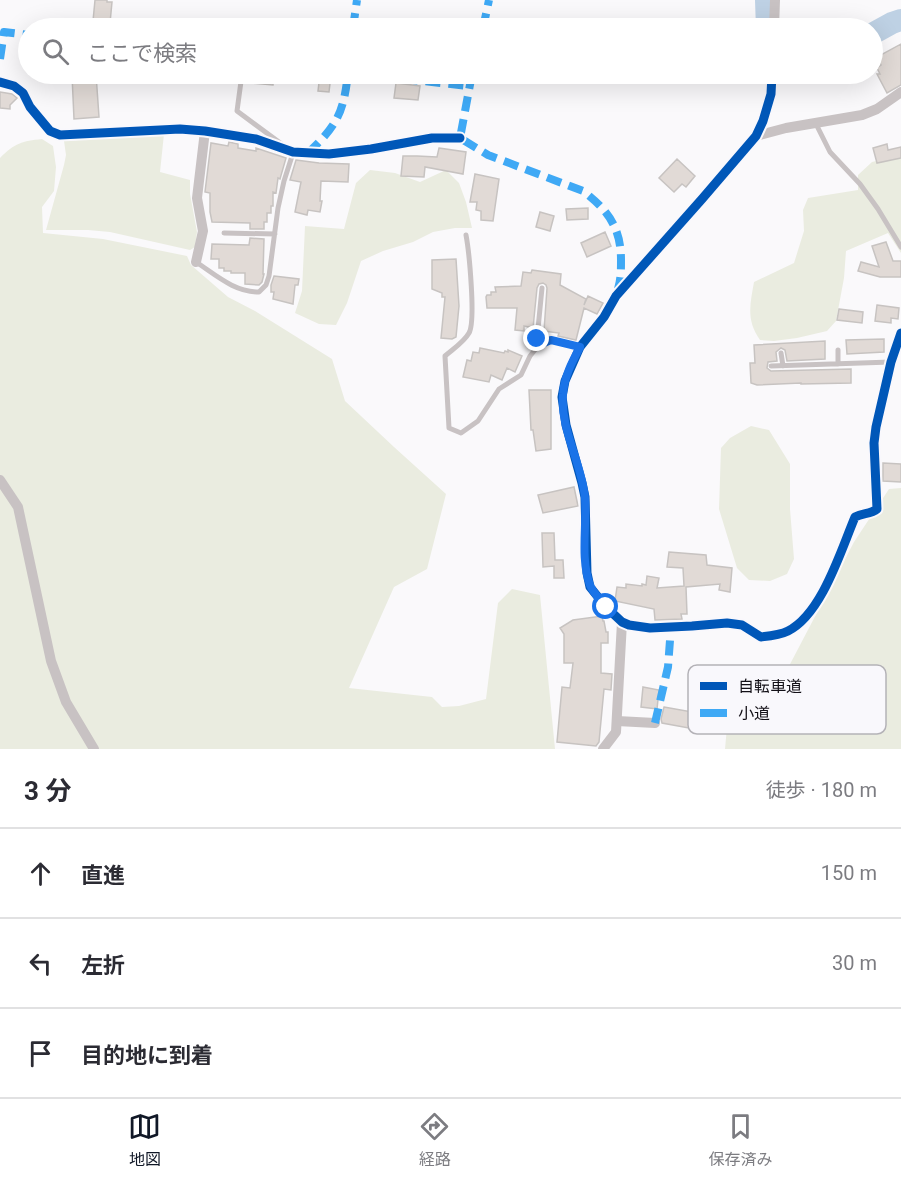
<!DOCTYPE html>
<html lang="ja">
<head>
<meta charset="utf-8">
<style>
	body { margin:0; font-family:Roboto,"Noto Sans JP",sans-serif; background:#f2f2f3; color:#2b2b33 }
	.stop { position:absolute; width:18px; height:18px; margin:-14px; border:4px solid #1a73e8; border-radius:50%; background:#fff }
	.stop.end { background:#1a73e8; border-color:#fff; box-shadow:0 2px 6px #0008 }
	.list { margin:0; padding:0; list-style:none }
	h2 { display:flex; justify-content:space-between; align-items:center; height:78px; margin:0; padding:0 24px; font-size:26px }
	h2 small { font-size:20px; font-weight:400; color:#7c7c81 }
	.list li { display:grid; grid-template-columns:39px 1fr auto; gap:18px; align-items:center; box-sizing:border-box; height:90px; padding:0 24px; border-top:2px solid #e1e1e2 }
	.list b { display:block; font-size:22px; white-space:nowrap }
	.list em { font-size:20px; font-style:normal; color:#7c7c81 }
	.icon { flex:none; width:33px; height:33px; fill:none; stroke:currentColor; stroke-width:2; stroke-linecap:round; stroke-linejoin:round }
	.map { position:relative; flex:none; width:901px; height:749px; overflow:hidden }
	.search { position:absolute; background:#fff; box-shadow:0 6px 24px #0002; left:18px; right:18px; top:18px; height:66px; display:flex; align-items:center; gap:15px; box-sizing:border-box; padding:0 21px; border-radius:33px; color:#7c7c81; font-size:22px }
	.sheet { height:348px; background:#fff }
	nav { display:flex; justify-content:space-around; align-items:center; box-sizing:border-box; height:84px; border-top:2px solid #e1e1e2; background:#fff; font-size:16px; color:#7c7c81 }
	nav a { display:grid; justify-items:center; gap:3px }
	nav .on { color:#111827 }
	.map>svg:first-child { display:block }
</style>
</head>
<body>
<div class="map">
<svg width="901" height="749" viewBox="0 0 901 749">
	<rect width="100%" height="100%" fill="#faf9fb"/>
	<path fill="#eaece0" d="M164,134l-4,38 30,8v14l7,38 -2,15 -5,3 -80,-18 -22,-2h-42l18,-65 2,-10 -2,-14z
		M42,139l11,7 3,21 -2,24 -12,16 1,26 60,6 84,17 4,9 37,32 27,14 77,48 13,42 49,46 52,47 -19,75 -33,18 -45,101 83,9 10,10 17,-1 27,-7 12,-96 14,-14 28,6 15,154h-555v-591c15,-15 22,-17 42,-19z
		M901,155v98l-13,-20 -42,18 -2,27 -8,43 -9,10 -30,7 -23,3 -14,-1c-14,-20 -10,-35 -6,-58l40,-19 10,-32 -1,-21 5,-12 50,-8v-15l14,-13z
		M370,170l25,3 25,9 26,-12 13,13 7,19 6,26h-17l-22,4 -20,10 -30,9 -22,10 -14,42 -11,22 -17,-1 -24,-11 7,-22 3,-65 39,3 12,-46z
		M751,426l18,4 21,34v45l4,50 -7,15 -17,7 -21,-1 -12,-12 -18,-59 2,-61 9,-10z
		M901,488v261h-176l4,-44 48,-16 77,-147 35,-53z"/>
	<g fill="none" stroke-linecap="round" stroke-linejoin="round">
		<path stroke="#bed1e4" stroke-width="22" d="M766,0l1,28
			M872,34l20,-11 9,-3"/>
	</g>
	<path fill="#e1dad6" stroke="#c7c3c1" stroke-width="1.5" d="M95,0h12v2h5l-2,21 -17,-2z
		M901,44v41l-14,8 -10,-19h3l-3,-6 4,-3 -4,-8z
		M96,74l3,43 -25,2 -2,-44z
		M253,74h21l-1,11 -21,-2z
		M320,74l11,1 -2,17 -11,-1z
		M396,83l24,3 -2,14 -24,-2z
		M0,92l12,2 5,4 -7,7v4l-10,-1z
		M229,142l9,2v4l18,3v-3l30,10 -6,21 -2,-1 -2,15 -3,-1v14h-2v7h-4v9h-3v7h-14v-6l-38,-1 -2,-10v-19l-5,-1 6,-49 17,3z
		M887,144l1,6 13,-3v11l-24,5 -4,-15z
		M439,148l27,4 -3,22 -38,-7 -1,10 -23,-1 2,-20h14l20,1z
		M677,159l18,17 -9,11 -4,-3 -8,8 -15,-14z
		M296,160l23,3 30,1 -1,18 -27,-1 -1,20h2l-2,11 -12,-2 -1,5 -12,-3 6,-30 -11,-2z
		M475,174l24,5 -6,42 -12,-1v-9l-5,-1 1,-8h-7z
		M588,208v11l-21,1 -1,-11z
		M540,212l14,4 -4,15 -14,-4z
		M605,232l6,14 -24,11 -6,-14z
		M250,238l14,1 -1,35h1l-2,8 -3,3 -14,-1v-11h-14v-2h-7v-3h-5v-9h-8l1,-15 37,1z
		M886,242l7,19h8v16h-21l-22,-6 3,-9 18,5 -7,-21z
		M456,259l3,47 -3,31 -4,2 -11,-1 4,-41h-3v-4l-10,-4v-29z
		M532,270l29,4 -1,11 26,14 -2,6 4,-9 15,7 -6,11 -13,-6 -8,32 -18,-4 1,-3 -15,-2 3,-43 -1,-3 -3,-2 -4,1 -2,4 -4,40 -9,-2v5l-9,-1 2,-22h-30l-1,-11 1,-2h4v-3h5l-1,-5 26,-1 2,-14 8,1z
		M274,276l25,3 -1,6h-3l-2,19 -20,-5 1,-7h-3v-7z
		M877,305l22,3 -1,11 -7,-1v5l-16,-2z
		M839,309l24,3 -1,11 -25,-3z
		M884,339v13l-37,2 -1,-14z
		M825,341v18l-38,2 -2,-11 -4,-2 -5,4 1,9 -9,1 -1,6 4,3 80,-2v14l-50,1v-1l-44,2 -6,-2 -1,-20h5l-1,-18z
		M480,348l24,5 1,-2 3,1v-2l14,6 -7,16 -8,-4 -5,12 -11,-5 -2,7 -26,-5 4,-17 4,1 2,-9 6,1z
		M529,390h22v59l-15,2 -3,-21h-2z
		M883,463l18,1v18l-18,-1z
		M574,487l4,19 -35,7 -5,-18z
		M542,533h12l1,27h8l1,18h-10v-12l-11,1z
		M669,552l37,3 1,10 25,3 -2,24 -11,-2 1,-6 -34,3 1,27h-6l1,5 -27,1 -1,-11 -39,-8 2,-14 9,1v-4l16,2v-2l4,1 1,-9 12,2 -2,10 27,-2 -1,-18 -16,-1z
		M602,616l1,5h1l2,11h2v11h-7v30l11,1 -1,16 -7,-1 -5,53 -3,4 -39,-4 5,-55 8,1 3,-25h-9v-29l-4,-6 13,-8z
		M643,687l16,3 -2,19 -16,-2z
		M664,707l34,6 -4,16 -32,-6 -1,-4z"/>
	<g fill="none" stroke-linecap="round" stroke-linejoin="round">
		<path stroke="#c8c2c3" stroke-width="5" d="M242,74l-5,37 46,34
			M816,124l14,28 30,32 18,25 23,38
			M224,233l51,1
			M466,235c3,16 10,86 3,98 -5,9 -16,16 -24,23l4,72 12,5 17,-12 21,-32 22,-14 9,-19 9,-11 12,-5 29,7
			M196,262c20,13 38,30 63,30l7,-7 3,-9 9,-68 6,-27 9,-28
			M539,345l-2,-6 5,-51
			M838,350v14
			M781,353l2,13
			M771,366l120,-4"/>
		<path stroke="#c8c2c3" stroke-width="10" d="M774,28l1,-28
			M772,74l-1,20 -8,27 -7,15 -54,63 -86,97 -12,21 -24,30 -15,34 -3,16 4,28 16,58 3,14 2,76 3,14 16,20 16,15 7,3 21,3 42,-2 35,-3 15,2 19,12c9,-1 19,-2 27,-6 34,-17 53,-81 67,-114 8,-4 16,-3 22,-8l-3,-66 2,-16 15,-65 10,-29
			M0,82l14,4 9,7 7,14 20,24 10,4 120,-6 25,2 51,8 37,13 36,2 42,-5 61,-11h28
			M756,136l30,-8 76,-13 15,-6 24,-17
			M196,262l7,-31 -6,-33 8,-67
			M0,480l18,27 33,154 15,41 28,47
			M617,721l38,2
			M603,749l13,-17 6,-110"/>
		<path stroke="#3fa9f5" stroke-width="8" stroke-dasharray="15 8" stroke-linecap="butt" d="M353,28l4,-28
			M483,28l6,-28
			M0,59l4,-27 24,3
			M357,74l112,12
			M472,74l-12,64 28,17 95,36c25,19 38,37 38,69 0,10 0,19 -3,29
			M308,153c10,-10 21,-20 28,-33 8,-14 10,-31 12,-46
			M655,723l13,-56 3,-40"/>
		<defs>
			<path id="cycleway" d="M772,74l-1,20 -8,27 -7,15 -54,63 -86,97 -12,21 -24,30 -15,34 -3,16 4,28 16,58 3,14 2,76 3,14 16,20 16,15 7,3 21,3 42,-2 35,-3 15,2 19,12c9,-1 19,-2 27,-6 34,-17 53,-81 67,-114 8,-4 16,-3 22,-8l-3,-66 2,-16 15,-65 10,-29
				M0,82l14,4 9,7 7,14 20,24 10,4 120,-6 25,2 51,8 37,13 36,2 42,-5 61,-11h28"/>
		</defs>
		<use href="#cycleway" stroke="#f9f8fc" stroke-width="13"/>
		<use href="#cycleway" stroke="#0057b8" stroke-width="9"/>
	</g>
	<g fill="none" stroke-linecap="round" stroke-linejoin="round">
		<path stroke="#1a73e8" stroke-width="8" d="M537,339l2,6 12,-5 29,7c-8,15 -16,30 -17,47 -3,36 19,69 22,104 2,27 -5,61 5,87 3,8 11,15 16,22"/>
	</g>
	<rect x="688" y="665" width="198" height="69" rx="9" fill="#f9f8fc" stroke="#b4b2b7" stroke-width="1.5"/>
	<rect x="700" y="682" width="27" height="8" fill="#0057b8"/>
	<rect x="700" y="709" width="27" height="8" fill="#3fa9f5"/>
	<g font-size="16" fill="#120f16">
		<text x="738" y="692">自転車道</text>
		<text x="738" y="719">小道</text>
	</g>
</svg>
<div class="stop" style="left:606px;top:607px"></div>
<div class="stop end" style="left:537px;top:339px"></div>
<div class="search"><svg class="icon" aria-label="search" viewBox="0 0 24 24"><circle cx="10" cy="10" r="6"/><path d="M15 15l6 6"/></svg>ここで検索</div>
</div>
<section class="sheet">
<h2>3 分<small>徒歩 · 180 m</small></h2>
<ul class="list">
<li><svg class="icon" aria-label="ahead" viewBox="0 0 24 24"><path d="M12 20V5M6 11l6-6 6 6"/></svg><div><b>直進</b></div><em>150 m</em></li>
<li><svg class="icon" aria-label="left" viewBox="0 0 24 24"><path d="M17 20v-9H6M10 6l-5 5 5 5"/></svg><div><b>左折</b></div><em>30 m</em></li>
<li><svg class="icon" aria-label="arrive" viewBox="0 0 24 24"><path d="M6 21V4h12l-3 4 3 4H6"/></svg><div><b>目的地に到着</b></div></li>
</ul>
</section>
<nav>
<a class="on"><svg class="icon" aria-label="map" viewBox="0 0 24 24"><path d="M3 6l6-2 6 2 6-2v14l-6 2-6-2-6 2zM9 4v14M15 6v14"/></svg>地図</a>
<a><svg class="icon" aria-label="directions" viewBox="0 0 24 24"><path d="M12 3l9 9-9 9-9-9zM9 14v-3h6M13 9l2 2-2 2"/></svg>経路</a>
<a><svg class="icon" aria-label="saved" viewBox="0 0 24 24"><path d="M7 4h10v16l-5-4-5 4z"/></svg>保存済み</a>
</nav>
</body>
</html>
